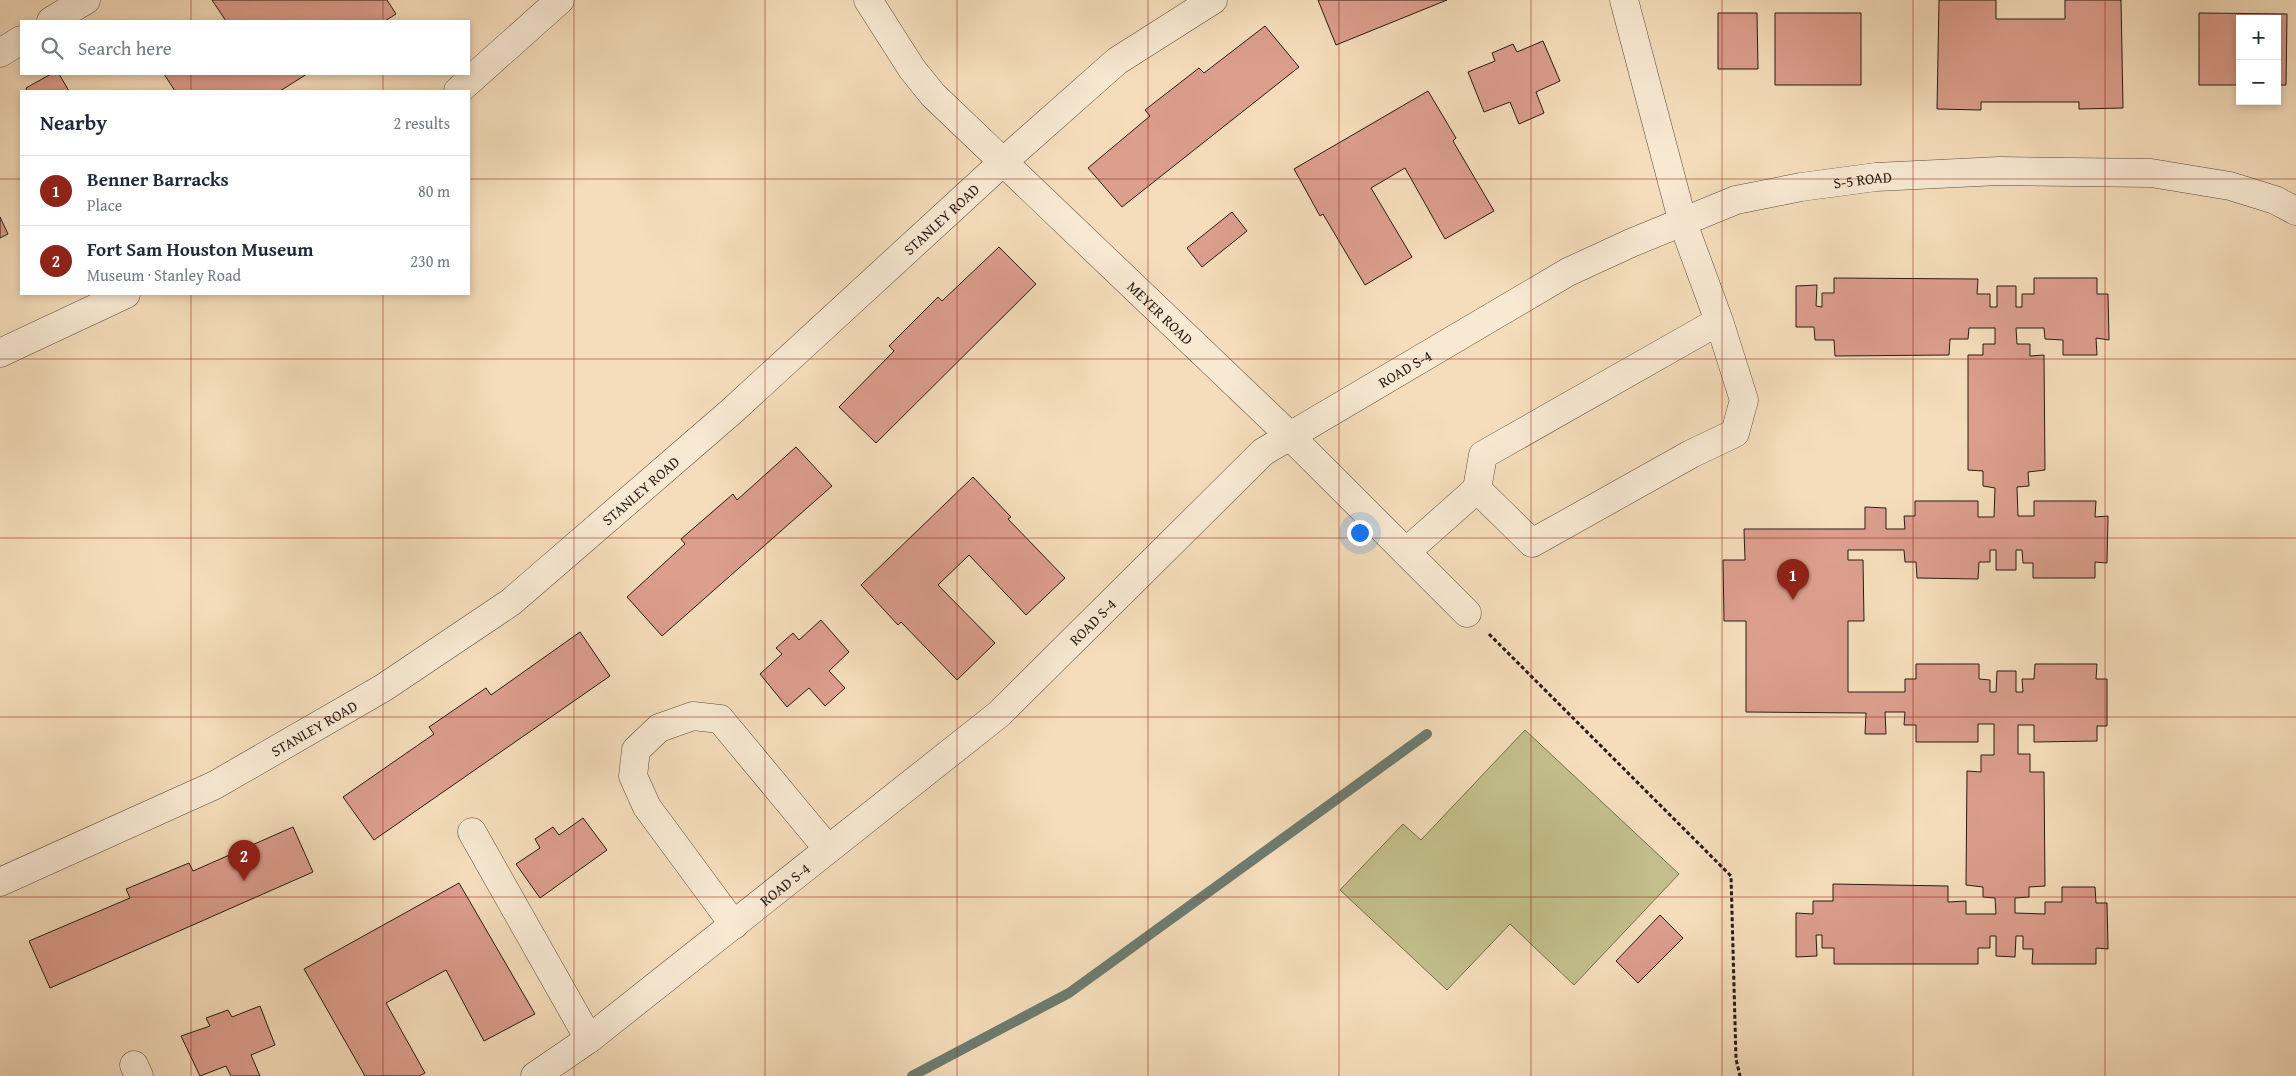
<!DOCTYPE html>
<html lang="en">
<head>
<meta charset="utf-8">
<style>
	body { margin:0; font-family:"Gentium Book Plus",serif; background:#f6f6f7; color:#1f2937 }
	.controls { position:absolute; right:15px; top:15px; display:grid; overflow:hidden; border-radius:0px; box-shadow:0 2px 8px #0003 }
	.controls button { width:45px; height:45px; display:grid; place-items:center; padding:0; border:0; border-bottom:1px solid #e0e1e3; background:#fff; color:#1f2937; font:25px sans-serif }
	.you { position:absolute; left:1359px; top:532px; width:18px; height:18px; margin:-12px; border:4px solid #fff; border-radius:50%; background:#1a73e8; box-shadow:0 0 0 8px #1a73e833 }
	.badge { display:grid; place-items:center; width:32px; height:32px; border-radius:50%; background:#8f2418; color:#fff; font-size:16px; font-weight:700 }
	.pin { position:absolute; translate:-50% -41px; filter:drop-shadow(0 1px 2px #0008) }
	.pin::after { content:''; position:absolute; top:26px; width:18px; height:15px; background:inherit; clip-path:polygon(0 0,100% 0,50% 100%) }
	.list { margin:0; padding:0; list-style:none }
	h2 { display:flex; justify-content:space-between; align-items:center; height:65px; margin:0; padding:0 20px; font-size:21px }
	h2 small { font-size:16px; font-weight:400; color:#747a83 }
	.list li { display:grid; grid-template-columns:32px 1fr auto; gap:15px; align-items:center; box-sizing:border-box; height:70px; padding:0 20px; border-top:1px solid #e0e1e3 }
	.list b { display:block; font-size:19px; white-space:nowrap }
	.list p { margin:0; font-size:16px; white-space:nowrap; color:#747a83 }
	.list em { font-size:16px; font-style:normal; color:#747a83 }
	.icon { flex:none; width:28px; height:28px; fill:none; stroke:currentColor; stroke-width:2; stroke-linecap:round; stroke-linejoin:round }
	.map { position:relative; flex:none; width:2296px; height:1076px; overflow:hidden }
	.search { position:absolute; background:#fff; box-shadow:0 2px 8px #0003; left:20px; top:20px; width:450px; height:55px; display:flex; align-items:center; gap:12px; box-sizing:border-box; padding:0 18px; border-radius:0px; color:#747a83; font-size:19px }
	.panel { position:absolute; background:#fff; box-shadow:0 2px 8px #0003; left:20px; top:90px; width:450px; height:205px; border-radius:0px }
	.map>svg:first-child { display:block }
</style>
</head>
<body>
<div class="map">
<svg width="2296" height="1076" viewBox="0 0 2296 1076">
	<rect width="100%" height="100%" fill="#f5ddbb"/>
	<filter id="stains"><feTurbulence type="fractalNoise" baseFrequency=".004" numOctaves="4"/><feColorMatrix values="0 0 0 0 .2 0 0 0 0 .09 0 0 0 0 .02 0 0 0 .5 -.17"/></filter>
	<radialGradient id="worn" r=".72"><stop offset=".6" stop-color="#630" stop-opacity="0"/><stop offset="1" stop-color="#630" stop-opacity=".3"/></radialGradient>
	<path fill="#c2bf8c" stroke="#746e50" d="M1525,730l154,144 -105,111 -64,-61 -63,66 -107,-100 63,-66 18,16z"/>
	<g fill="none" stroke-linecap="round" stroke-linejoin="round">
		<path stroke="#6d7c71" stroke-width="10" d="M912,1076l157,-83 358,-259"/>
	</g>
	<path fill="#dc9e8d" stroke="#261c15" d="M212,0h175l9,14 -11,7h-159z
		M1318,0h129l-111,45z
		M1939,0h57v19h69v-19h56l2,108 -44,1v-7h-98v8l-44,-1z
		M1718,13h39l1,56h-40z
		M1775,13h86v72h-86z
		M2199,13l88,1 -1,71h-9v-66h-37v66h-41z
		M1265,26l34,41 -177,140 -34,-39 62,-52 -5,-6 54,-42 5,5z
		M1543,41l17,40 -24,11 8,21 -25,11 -9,-22 -26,10 -16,-40 27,-11 -3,-8 21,-9 4,8z
		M51,74h8l10,17h-42l-1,-3z
		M164,74h143l-27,17h-105z
		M1428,91l28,47 -3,3 41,70 -49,28 -40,-71 -34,20 41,69 -47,28 -42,-71 -3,2 -26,-47z
		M1232,212l15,19 -45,36 -15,-19z
		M0,217l8,17 -8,4z
		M999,247l37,37 -160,159 -37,-36 55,-56 -5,-5 49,-49 4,4z
		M1834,278l144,1 -1,15h13v13h7v-21h19v21h6v-13h12v-16h63v16h11l1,46 -13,-2 1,17h-34v-15l-18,-1 -1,-11h-28l1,16h13v12l14,-1 1,115 -17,2 1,14 -12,1 1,29h16v-15h62l-1,16 13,-1 -1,47 -12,-1v16h-62v-15h-10l-1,-13h-6v20h-20v-20h-6v12h-11l-1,17 -61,-1 -1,-16h-11l-1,-12h-56v10h15l1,61h-16v71h57v-13h11v-15h63v15l11,1v12h6l1,-21h19v21h7l-1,-13h12l1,-15h62l-1,15h11v47h-10v15l-63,1v-17h-16v29h12v18h14l1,114 -16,1v10l-14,1v15l30,1v-12h17v-15h33l1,16h11l1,46 -12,-1v16h-64l1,-15h-10v-13h-7l-1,21 -19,-1v-20h-6v12h-12v16h-144v-16h-12v-13h-6l1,21 -21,1v-44l17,1v-13h20v-17l115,2v16l18,-1v13h30l-1,-16 -12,-1v-10l-17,-2 1,-114 14,1v-17h13v-31h-16v18h-62v-17h-12l1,-13h-20l1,22h-21l1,-21 -120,-1v-91h-22l-1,-61h22l-1,-31h121v-22l21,1v21h19l-1,-13h11v-15h63v16h16l1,-29 -12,-2v-15l-15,-1v-115h15v-11h12v-16h-26l-1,11h-18l-1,16 -114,1 -1,-16h-19l-1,-13h-18v-41l21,-1 -1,21 6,1v-14h12z
		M796,447l36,39 -170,150 -35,-39 58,-53 -4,-5 52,-45 4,6z
		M973,477l38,40 -3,2 57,59 -39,37 -57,-60 -31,30 57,58 -38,37 -56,-58 -3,3 -37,-40z
		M821,620l28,32 -20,19 16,17 -20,18 -16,-18 -22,19 -27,-33 22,-20 -6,-6 17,-15 6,7z
		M580,632l30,44 -236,164 -31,-43 91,-63 -5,-7 57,-39 5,7z
		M583,818l24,32 -67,48 -24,-34 24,-16 -5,-9 18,-12 6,8z
		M293,827l20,45 -263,116 -21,-47 101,-43 -4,-9 63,-26 4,8z
		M459,883l76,131 -51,27 -38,-71 -60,33 39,70 -6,3h-54l-61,-107z
		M1660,915l23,23 -45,45 -22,-22z
		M260,1006l15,39 -24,10 9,21h-29l-5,-10 -26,10 -19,-40 29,-10 -4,-8 22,-8 4,7z"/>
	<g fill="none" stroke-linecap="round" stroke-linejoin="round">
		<defs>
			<g id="minor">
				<path id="s1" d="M868,0l44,69 21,26 356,340 178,178"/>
				<path d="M1624,0l59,223 36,98 25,79 -9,33 -44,21 -159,89 -55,-54 6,-34 236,-134"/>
				<path d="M51,21l35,-21"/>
				<path d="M0,53l21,-13"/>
				<path d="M458,91l102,-91"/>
				<path d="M0,353l126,-59"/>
				<path d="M1406,552l71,-63"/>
				<path d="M472,832l117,207"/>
				<path id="s2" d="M0,882l215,-97 168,-97 128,-86 221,-191 272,-250 113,-100 96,-61"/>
				<path d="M734,925l-87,-118 -14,-31 3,-26 23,-22 34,-12 27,3 108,130"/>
				<path d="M134,1065l5,11"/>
				<path id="s3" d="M535,1076l54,-37 410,-325 264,-262 305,-180 63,-29 105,-43 65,-13 75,-10 123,-6 152,2 79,13 45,14 21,11"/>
			</g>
		</defs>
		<use href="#minor" stroke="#5a4c3e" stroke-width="29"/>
		<path stroke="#261c15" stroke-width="3" stroke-dasharray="4 2.5" stroke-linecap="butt" d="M1489,634l242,242 5,183 4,17"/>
		<use href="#minor" stroke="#f8e9d3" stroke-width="28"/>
	</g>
	<path fill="none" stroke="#8f2418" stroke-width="1" stroke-opacity="0.55" d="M191,0v21M383,0v21M574,0v1076M765,0v1076M957,0v1076M1148,0v1076M1339,0v1076M1531,0v1076M1722,0v1076M1913,0v1076M2105,0v1076M191,74v17M383,74v17M0,179h21M469,179h1827M191,294v782M383,294v782M0,359h2296M0,538h2296M0,717h2296M0,897h2296"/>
	<g text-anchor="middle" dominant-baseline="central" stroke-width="5" stroke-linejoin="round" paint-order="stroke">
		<g font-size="15" fill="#261c15" stroke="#f8e9d3">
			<text stroke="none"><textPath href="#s3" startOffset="1626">S-5 ROAD</textPath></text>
			<text stroke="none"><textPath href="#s2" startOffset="1160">STANLEY ROAD</textPath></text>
			<text stroke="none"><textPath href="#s1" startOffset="430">MEYER ROAD</textPath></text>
			<text stroke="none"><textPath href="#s3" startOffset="1125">ROAD S-4</textPath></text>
			<text stroke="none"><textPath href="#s2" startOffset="755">STANLEY ROAD</textPath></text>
			<text stroke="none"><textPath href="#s3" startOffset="720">ROAD S-4</textPath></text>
			<text stroke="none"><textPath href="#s2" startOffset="350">STANLEY ROAD</textPath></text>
			<text stroke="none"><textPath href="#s3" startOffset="315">ROAD S-4</textPath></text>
		</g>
	</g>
	<rect width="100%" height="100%" filter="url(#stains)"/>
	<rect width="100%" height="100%" fill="url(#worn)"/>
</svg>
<div class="controls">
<button>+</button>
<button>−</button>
</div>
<div class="you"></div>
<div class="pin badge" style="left:1793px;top:600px">1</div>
<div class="pin badge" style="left:244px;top:881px">2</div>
<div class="search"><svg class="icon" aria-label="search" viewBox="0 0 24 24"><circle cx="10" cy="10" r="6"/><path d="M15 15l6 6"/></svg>Search here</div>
<section class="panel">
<h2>Nearby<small>2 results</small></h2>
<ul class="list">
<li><span class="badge">1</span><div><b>Benner Barracks</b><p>Place</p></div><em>80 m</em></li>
<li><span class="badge">2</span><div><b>Fort Sam Houston Museum</b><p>Museum · Stanley Road</p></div><em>230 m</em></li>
</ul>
</section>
</div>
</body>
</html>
